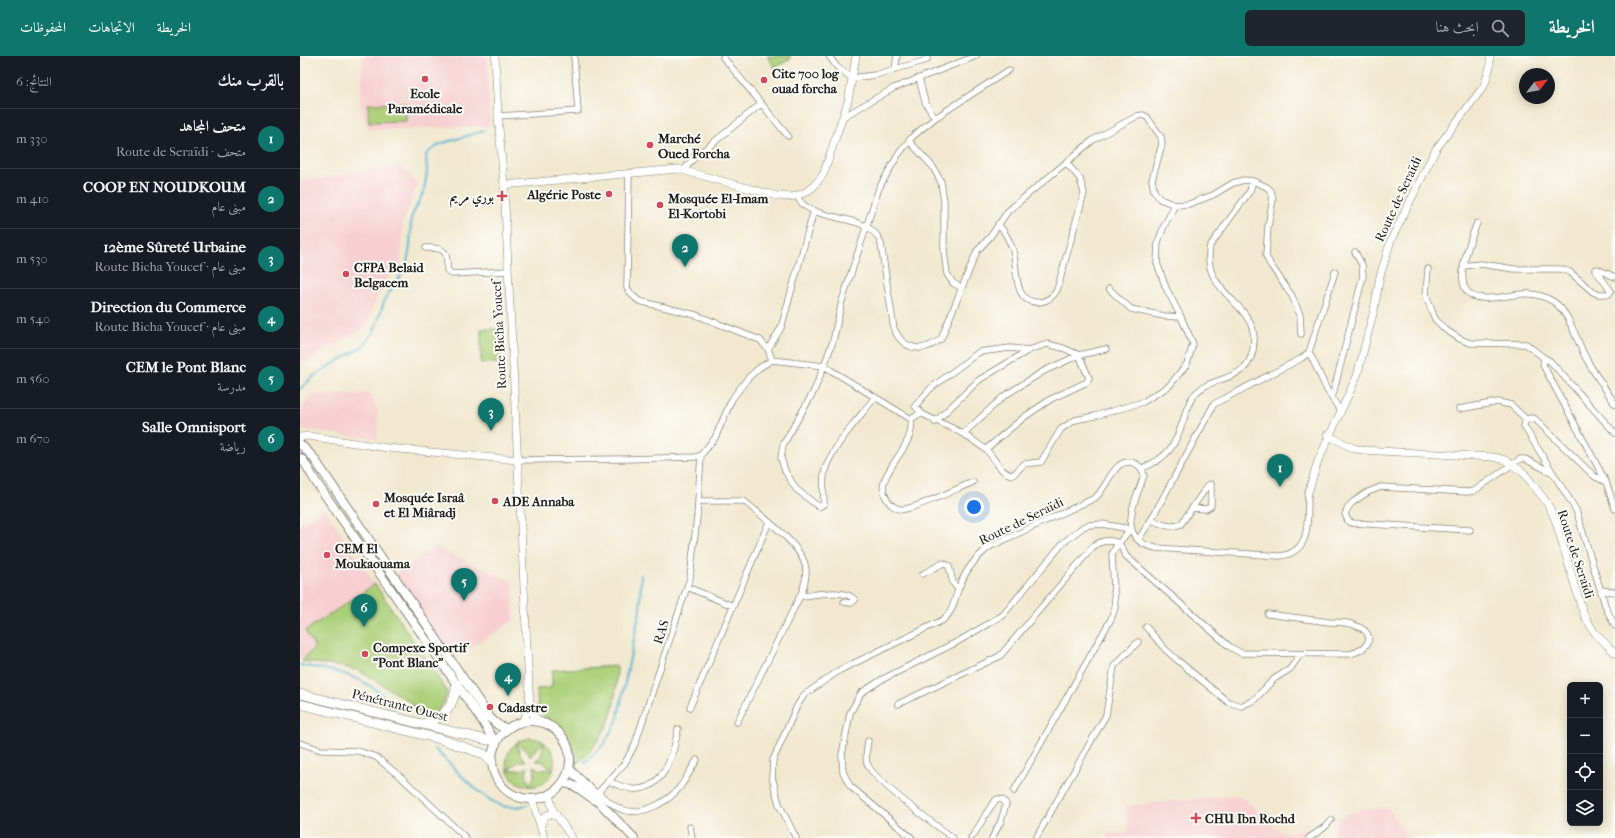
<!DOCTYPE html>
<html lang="ar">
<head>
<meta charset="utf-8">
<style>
	body { margin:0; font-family:"IM FELL French Canon",Amiri,serif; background:#20242c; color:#f1f3f6; direction:rtl }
	.controls { position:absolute; right:12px; bottom:12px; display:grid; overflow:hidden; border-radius:6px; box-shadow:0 2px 10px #0003 }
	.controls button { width:36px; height:36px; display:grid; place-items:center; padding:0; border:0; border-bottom:1px solid #363941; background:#171b24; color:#f1f3f6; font:20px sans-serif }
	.compass { position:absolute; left:1219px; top:12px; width:36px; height:36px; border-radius:50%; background:#171b24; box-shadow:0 2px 10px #0003; rotate:59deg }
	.you { position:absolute; left:674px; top:451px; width:14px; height:14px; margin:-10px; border:3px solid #fff; border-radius:50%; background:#1a73e8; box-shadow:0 0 0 6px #1a73e833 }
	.badge { display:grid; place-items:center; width:26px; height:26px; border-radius:50%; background:#0f766e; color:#fff; font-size:13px; font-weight:700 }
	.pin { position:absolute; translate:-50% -33px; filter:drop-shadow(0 1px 2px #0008) }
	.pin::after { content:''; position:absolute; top:21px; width:14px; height:12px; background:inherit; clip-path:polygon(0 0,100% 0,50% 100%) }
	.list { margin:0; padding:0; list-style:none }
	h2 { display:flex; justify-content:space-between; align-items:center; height:52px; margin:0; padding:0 16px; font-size:17px }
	h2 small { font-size:13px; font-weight:400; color:#9ea1a6 }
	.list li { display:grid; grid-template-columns:26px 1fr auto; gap:12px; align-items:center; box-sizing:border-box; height:60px; padding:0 16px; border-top:1px solid #363941 }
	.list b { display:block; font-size:15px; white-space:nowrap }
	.list p { margin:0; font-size:13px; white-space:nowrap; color:#9ea1a6 }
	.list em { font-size:13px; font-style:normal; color:#9ea1a6 }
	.icon { flex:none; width:22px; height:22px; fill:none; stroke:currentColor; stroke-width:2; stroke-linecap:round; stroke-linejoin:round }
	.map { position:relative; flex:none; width:1315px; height:782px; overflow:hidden; direction:ltr }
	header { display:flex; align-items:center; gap:24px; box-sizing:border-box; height:56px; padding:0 20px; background:#0f766e; color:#fff }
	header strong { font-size:19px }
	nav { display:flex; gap:22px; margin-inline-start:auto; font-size:14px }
	.search { width:280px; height:36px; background:#20242c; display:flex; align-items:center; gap:10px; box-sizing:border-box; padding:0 14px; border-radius:6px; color:#9ea1a6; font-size:15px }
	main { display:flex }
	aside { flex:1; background:#171b24 }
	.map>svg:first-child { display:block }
</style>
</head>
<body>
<header>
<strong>الخريطة</strong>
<div class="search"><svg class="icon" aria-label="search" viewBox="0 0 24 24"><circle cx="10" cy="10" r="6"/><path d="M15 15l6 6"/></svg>ابحث هنا</div>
<nav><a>الخريطة</a><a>الاتجاهات</a><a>المحفوظات</a></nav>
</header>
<main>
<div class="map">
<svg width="1315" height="782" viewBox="0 0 1315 782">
	<rect width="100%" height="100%" fill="#fdfcf7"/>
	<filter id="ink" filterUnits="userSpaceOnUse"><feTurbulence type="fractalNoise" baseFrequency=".025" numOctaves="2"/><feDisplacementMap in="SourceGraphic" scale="8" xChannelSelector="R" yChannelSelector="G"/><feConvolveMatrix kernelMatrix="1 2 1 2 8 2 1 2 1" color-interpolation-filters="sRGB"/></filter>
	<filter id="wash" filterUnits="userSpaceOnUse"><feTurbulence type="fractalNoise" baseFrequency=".012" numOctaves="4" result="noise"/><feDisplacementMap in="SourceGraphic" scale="16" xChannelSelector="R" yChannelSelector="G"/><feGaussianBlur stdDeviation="0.9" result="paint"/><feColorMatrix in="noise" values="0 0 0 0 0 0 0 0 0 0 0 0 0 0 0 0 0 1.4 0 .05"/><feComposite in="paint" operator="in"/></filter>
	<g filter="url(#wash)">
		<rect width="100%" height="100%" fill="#f1e8cf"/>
		<path fill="#f7cfd1" d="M64,0h123l3,70 -121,4 -9,-27z
			M101,109l17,19 -15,38 -2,41 -19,21 -16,42 -66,39v-183z
			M68,337l10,17v30l-78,-11v-18l10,-16z
			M25,453l50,75 -70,47 10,16 -13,14 -2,-1v-135z
			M135,491l78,35 1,38 -61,39 -57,-86z
			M934,739l9,3 35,32 6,2 23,-3 -6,9h-195l2,-4 20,-1 -2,-27z
			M1088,752l21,30h-77l7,-20 23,-9z"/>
		<path fill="#acd079" stroke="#64764a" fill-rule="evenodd" d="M467,0h23l1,2 -16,10z
			M105,47l1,18 -37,1 -1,-18z
			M181,273h18l1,34h-19z
			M75,528l72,107c-3,15 -9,23 -23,30l-14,-19 -50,-31 -16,-4 -42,-6 13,-14 -10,-16z
			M317,610c-1,33 -3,57 -25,82 -5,6 -9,12 -16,15 -1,-12 -5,-25 -14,-34 -9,-7 -18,-12 -24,-20l-1,-20 12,-1 3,-2v-16z
			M230,682c39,3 27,58 -7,47 -7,-2 -13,-8 -15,-14 -6,-17 6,-31 22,-33zM216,687l12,8 2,6 4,-6 10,-8 -3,13 -6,5h6l12,8 -13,1 -6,-4 1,8 -5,12 -4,-13 2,-6 -6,3h-14l11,-9h7l-5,-5z"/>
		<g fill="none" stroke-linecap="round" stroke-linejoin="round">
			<path stroke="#50b3cf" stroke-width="2" d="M0,333l15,-14 47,-28 12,-15 11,-33 21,-31 4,-21 1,-29 13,-27 3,-19 -1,-18 14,-10 43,-13
				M0,609c27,4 53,8 76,25 7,5 13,13 19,19
				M135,693c15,15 48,52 68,57 8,2 16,1 24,-1
				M284,707l20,-19 13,-23 23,-111 1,-35"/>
		</g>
	</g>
	<g filter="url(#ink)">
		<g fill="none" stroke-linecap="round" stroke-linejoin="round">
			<defs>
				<path id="minor" d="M529,0l8,11 15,11 23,-3 52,-15v-4
					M423,1l65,79
					M595,13l2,-13
					M619,22l6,24 10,16
					M198,60l80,-5 -4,-55
					M543,61l51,-29 82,-32
					M609,85l24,26 8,15 3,19v50l3,23 6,9 9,5
					M384,114l9,-11 68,-55
					M329,117l-2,115 5,7 7,6 57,14 64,25 8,9 4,11
					M497,140c12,29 75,14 84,48l13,85c10,22 29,24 47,10l36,-88 13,-14 18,-26 85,-71 44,-24 6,-1 4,2 14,20 1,7 -10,36 2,11 6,8 15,6 14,-1 24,-9 20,-12 11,-3 9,1 14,6 4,4 2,8 -5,27 -2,30 4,8 22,32 8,19 1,19
					M1177,167c-7,19 -31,73 5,75 27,2 45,-13 72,4 16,11 23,41 33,58 8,15 19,29 28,44
					M698,168c7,8 12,17 15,27 5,17 -1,54 27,51 8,-1 13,-5 17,-12l27,-97 -4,-14 -14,-17
					M126,192c19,-1 22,3 21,22l5,4 56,-3
					M1163,210l18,-2 33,5h46l10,3 23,20 5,2h11l2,-3 -16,-21 2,-1 18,8
					M1128,213l-2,26 9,24 11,11 14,9 10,4 56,1 18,14 -1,7 63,117 9,27
					M809,233l22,20 33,7 17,1
					M468,293l13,-21 33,-118
					M1009,296l18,38 12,19
					M1244,302l6,3 65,72
					M575,341c-14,19 -44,51 -50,73 -3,10 -1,24 -1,34l-5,3 -23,-18 -11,-18 -4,-13 2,-13 31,-54 10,-25 9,-25 9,-40 37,-113 19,-33 14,-18 23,-19 74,-48
					M1032,342l31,-122 -1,-11 -7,-13
					M1159,353l39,-7 13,3 15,14 5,-1 4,1 59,57 12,6
					M621,357l-6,-7 16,-18 48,-36 31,-4 18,2
					M611,363l10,-6c10,6 21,10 31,15 11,5 22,13 32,20 11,8 14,25 29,27l11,-11 17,-2 20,-33 14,-9 20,-4 48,-14 26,-16 18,-22 6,-20 -12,-27 -15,-29 -9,-25 1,-21 6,-16 11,-21
					M1226,363l-2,7 6,10 46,74 30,98 9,18
					M635,366l44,-42 50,-30 18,-6 16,4 16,7 27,-6
					M663,378l41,-38 40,-25 35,-16 10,23 -2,4 -36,17 -28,19 -37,31
					M218,404l108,-1 69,-2 6,-2 14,-17 17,-39 16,-21 11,-10 13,-8 52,6 87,53c4,22 -18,40 -26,60 -6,13 5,32 20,30 19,-4 49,-19 68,-27
					M842,412c27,-10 34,-24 42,-50 2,-7 4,-14 8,-20 17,-27 61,-10 62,-58 1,-38 -54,-47 -44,-94l40,-55 3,-10
					M398,445h46c17,15 62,46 62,70 0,7 -2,15 -4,21l-65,130
					M851,464c11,4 19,9 30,4l27,-39 3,-1v22l-5,3 -14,-1
					M1170,474l-118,-7 -4,-2 -3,-7 4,-8 4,-4 15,-10 13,-5 86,5 7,-1 46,-32h5l28,14
					M838,484l13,-20 63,-116 88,-46 7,-6 26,-80
					M623,518l20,-11 6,3 4,17 5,6
					M387,531l46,19
					M1301,534l14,2
					M501,540c14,-1 44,-8 54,4l-4,3 -7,-1
					M846,571l19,22 11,10 52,43 13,4 13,-6 20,-21 16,-10 10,-14
					M598,648l102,-48 91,-107c8,-9 17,-10 28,-6l7,13 104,91 11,6 108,1c21,-4 29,-21 5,-29 -7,-3 -17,-3 -25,-3 -20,-3 -41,-5 -61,-8
					M390,651l79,-185
					M568,685c-1,6 -3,16 -1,22 4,16 70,63 86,75
					M0,687l21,7 37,1 18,6 26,21 64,60
					M308,725c8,3 16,7 24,8 32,3 42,-36 46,-60
					M298,737c8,6 16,14 25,17 20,6 45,-8 57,-23 6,-8 11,-18 17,-27
					M294,741l31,-34 10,-19 55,-166 7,-61 4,-62
					M390,771l2,11
					M496,782l-17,-34 -7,-27 1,-17 24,-54 7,-11 36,-25 103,-50c10,-8 11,-19 15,-30 7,-19 17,-33 33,-44l104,-48c13,-11 19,-42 39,-35 7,3 8,6 10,12 -9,28 -30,64 12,73l124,8c33,-4 27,-37 28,-63
					M612,782l-62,-52 -7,-14 -1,-17 8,-42 11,-20 20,-13 76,-38 46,-27 60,-72 20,-16 6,-2 13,-1 28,5 -14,18 -4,7 3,54 -4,11 -97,172
					M671,782c10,-12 15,-28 26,-39l6,1 3,4 -5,17 -9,17
					M736,782l70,-123 8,-49 24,-24
					M1009,782l16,-11 6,-7"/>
				<path id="tertiary" d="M204,129l174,-16 99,27 14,1 13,-4 8,-5 11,-13 25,-74 8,-45
					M1027,379l26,13 8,2 132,7 12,3 19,13 23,30 8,16 26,87 4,11 10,16 20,20
					M0,381l8,-1 80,12 130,12"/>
				<path id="secondary" d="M195,0l3,60 6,69 26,523 4,8 6,6
					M1008,437l10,-32 39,-85 17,-66 6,-34 11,-36 45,-91 48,-63 6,-19v-11
					M222,666l8,-14
					M249,739l4,15 19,28
					M232,743l12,39
					M241,769c2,-9 8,-14 16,-8"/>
				<path id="primary" d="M0,388l13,13 177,261 8,7 9,4
					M0,402l3,2 13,22 167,240 13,22
					M192 704a39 39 0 1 1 78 0a39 39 0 1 1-78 0Z
					M269,713l27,26 3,7
					M263,727c16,1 22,13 36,19l35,36"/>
				<path id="trunk" d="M0,638l187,46h10
					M0,648l140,35 44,15 8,8
					M123,668c21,-6 31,-18 34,-40"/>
			</defs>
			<use href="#minor" stroke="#868276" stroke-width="7"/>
			<use href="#tertiary" stroke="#868276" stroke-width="8"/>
			<use href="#secondary" stroke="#868276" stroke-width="8"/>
			<use href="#primary" stroke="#868276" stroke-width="10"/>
			<use href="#trunk" stroke="#868276" stroke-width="10"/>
			<use href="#minor" stroke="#fff" stroke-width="5.5"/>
			<use href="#tertiary" stroke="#fff" stroke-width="7"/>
			<use href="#secondary" stroke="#fff" stroke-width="7"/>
			<use href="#primary" stroke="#fff" stroke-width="8"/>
			<use href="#trunk" stroke="#fff" stroke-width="9"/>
		</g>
	</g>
	<g fill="#d1495b" stroke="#fdfcf7" stroke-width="1.5">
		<circle cx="125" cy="23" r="4"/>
		<circle cx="464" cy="24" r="4"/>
		<circle cx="350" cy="89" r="4"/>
		<circle cx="309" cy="138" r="4"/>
		<path d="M200 134h4v4h4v4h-4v4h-4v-4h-4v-4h4z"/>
		<circle cx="360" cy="149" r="4"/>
		<circle cx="46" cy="218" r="4"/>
		<circle cx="195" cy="445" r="4"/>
		<circle cx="76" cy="448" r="4"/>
		<circle cx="27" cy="499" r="4"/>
		<circle cx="65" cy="598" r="4"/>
		<circle cx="190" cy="651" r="4"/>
		<path d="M894 756h4v4h4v4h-4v4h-4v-4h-4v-4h4z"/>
	</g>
	<g text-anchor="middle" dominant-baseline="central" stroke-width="4" stroke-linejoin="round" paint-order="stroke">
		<g font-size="13" font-weight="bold" fill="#1c1c1c" stroke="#fdfcf7" text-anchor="start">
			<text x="472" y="17">Cite 700 log<tspan x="472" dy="15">ouad forcha</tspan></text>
			<text x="125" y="37" text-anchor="middle">Ecole<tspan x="125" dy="15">Paramédicale</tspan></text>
			<text x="358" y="82">Marché<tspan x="358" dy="15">Oued Forcha</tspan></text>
			<text x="301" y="138" text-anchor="end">Algérie Poste</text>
			<text x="194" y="140" text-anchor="end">بوري مريم</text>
			<text x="368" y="142">Mosquée El-Imam<tspan x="368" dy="15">El-Kortobi</tspan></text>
			<text x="54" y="211">CFPA Belaid<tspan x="54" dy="15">Belgacem</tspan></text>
			<text x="84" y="441">Mosquée Israâ<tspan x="84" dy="15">et El Miâradj</tspan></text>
			<text x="203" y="445">ADE Annaba</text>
			<text x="35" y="492">CEM El<tspan x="35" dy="15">Moukaouama</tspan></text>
			<text x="73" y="591">Compexe Sportif<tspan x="73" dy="15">"Pont Blanc"</tspan></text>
			<text x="198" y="651">Cadastre</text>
			<text x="905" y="762">CHU Ibn Rochd</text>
		</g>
		<g font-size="13" fill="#1c1c1c" stroke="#fdfcf7">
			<text transform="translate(1098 143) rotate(-65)">Route de Seraïdi</text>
			<text transform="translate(199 279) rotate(-93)">Route Bicha Youcef</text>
			<text transform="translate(721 465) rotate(-26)">Route de Seraïdi</text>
			<text transform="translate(1276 498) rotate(72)">Route de Seraïdi</text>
			<text transform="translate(361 576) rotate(-72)">RAS</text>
			<text transform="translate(100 649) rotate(14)">Pénétrante Ouest</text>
		</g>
	</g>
</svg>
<div class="controls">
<button>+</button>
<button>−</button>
<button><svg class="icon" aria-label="locate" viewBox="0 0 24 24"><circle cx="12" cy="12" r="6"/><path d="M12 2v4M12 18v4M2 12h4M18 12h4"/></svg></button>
<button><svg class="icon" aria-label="layers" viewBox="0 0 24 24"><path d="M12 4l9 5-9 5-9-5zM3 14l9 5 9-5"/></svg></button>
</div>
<svg class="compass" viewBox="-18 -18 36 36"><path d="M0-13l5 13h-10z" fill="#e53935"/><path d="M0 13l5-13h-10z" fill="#9ea1a6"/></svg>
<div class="you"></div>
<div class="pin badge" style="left:980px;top:431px">1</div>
<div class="pin badge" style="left:385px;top:211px">2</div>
<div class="pin badge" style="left:191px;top:375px">3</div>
<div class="pin badge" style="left:208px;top:640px">4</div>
<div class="pin badge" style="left:164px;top:545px">5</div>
<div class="pin badge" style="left:64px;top:571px">6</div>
</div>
<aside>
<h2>بالقرب منك<small>النتائج: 6</small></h2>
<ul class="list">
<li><span class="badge">1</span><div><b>متحف المجاهد</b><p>متحف · Route de Seraïdi</p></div><em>330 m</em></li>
<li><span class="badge">2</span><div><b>COOP EN NOUDKOUM</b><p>مبنى عام</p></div><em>410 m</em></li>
<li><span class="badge">3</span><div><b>12ème Sûreté Urbaine</b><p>مبنى عام · Route Bicha Youcef</p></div><em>530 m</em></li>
<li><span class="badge">4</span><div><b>Direction du Commerce</b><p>مبنى عام · Route Bicha Youcef</p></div><em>540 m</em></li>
<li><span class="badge">5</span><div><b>CEM le Pont Blanc</b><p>مدرسة</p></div><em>560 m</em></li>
<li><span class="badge">6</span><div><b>Salle Omnisport</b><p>رياضة</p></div><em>670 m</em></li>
</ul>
</aside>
</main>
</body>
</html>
